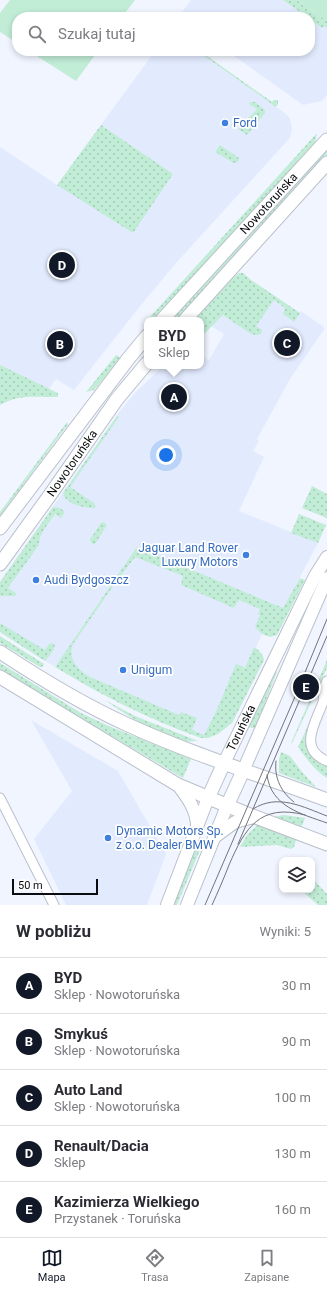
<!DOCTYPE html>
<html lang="pl">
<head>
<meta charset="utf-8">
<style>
	body { margin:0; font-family:Roboto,sans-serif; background:#f7f7f7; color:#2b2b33 }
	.controls { position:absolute; right:12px; bottom:12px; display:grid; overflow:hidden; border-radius:8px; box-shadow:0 2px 6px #0003 }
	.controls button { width:36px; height:36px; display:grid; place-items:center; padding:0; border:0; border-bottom:1px solid #e1e1e2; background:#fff; color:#2b2b33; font:20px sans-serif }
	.scale { position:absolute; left:12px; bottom:10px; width:86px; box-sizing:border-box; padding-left:4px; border:2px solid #0b0c10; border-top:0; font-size:11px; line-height:14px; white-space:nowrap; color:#0b0c10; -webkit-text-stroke:3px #fff; paint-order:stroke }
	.you { position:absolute; left:166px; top:455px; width:14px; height:14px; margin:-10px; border:3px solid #fff; border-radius:50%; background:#1a73e8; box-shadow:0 0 0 6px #1a73e833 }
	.badge { display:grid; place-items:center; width:26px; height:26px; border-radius:50%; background:#111827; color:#fff; font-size:13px; font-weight:700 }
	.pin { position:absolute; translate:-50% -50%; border:2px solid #fff; box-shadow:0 1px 4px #0006 }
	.popup { position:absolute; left:144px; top:317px; width:60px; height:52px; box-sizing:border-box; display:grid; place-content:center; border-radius:8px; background:#fff; filter:drop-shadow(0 1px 3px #0005); font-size:13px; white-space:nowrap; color:#7c7c81 }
	.popup b { font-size:15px; color:#2b2b33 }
	.popup::after { content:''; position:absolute; left:50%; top:100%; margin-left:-8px; border:8px solid transparent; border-top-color:#fff }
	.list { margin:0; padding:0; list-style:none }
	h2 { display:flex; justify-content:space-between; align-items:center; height:52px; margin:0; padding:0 16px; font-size:17px }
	h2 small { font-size:13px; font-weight:400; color:#7c7c81 }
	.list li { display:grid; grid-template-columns:26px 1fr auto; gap:12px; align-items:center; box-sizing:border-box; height:56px; padding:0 16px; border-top:1px solid #e1e1e2 }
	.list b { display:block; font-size:15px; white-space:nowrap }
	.list p { margin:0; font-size:13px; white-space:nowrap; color:#7c7c81 }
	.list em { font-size:13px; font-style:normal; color:#7c7c81 }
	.icon { flex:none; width:22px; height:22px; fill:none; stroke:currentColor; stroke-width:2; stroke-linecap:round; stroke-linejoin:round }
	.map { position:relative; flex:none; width:327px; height:905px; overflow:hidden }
	.search { position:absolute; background:#fff; box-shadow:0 2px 6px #0003; left:12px; right:12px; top:12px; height:44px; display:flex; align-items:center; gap:10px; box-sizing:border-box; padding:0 14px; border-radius:16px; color:#7c7c81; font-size:15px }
	.sheet { height:332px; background:#fff }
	nav { display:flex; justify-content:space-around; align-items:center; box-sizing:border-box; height:56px; border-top:1px solid #e1e1e2; background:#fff; font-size:11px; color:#7c7c81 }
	nav a { display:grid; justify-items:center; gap:2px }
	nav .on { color:#111827 }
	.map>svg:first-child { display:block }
</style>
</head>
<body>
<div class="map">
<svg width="327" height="905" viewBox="0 0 327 905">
	<defs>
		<pattern id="grass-dots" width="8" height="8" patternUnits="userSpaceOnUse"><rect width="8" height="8" fill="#c1ecd6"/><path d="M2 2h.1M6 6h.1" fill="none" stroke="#a4c9b7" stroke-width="1.8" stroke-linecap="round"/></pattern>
	</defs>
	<rect width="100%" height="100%" fill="#f1f5ff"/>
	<path fill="#e2ebfe" d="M191,0h106l30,21v74l-5,6 -19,4 -76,-54h83v-34h-126l-2,-5z
		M155,51h43l88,63 4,5 2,10 -2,9 -114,125 -35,42 -67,85 -18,-11 -8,11 -48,-4v-239l57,38z
		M251,280l48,33 2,-2 24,17 -35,51 -33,60 2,2 -6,10 11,6 -25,54 79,32 -45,85 -6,5 -5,1 -42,95 -15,8 -149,-73 -1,3 -55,-35v-50l120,-171 14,-17 29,-28h38v-11l8,5 15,-26 -13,-8z
		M31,720l87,51 48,83 -19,51h-81l-32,-66 38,-48z"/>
	<path fill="url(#grass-dots)" d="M283,0h14l30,21v7l-3,-2 -2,2 -12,-9v-2h-3z
		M200,51l72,51 2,-2h4v4l-2,3 -77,-55z
		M251,102h4l10,8v3l-18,22 -9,-6 19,-20 -8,-5z
		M101,125l72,49 -40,59 -76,-48z
		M317,133l-2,10 -155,169 -4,4 -7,2z
		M220,145l19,13 -1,4 -4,1 -19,-11z
		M327,149v6l-151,165h-7z
		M239,273h4l8,7 49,33 -6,9 -11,-8 2,-6 -11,-8 -18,26 6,4 -1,4 -5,1 -5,-1 -28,-19 -22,22v-17h-8l37,-40z
		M116,355l5,3 -27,32 -8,2z
		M0,365l58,28v3l-1,1c-21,0 -38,-3 -57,8z
		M117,416l2,1 -49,70 24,16 2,4 -2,1c-10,0 -29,-4 -31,-15z
		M67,422l1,3 -2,2 -66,89v-4z
		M312,486l15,8v24l-25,-10z
		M53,507l7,1 5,4 -4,6 -6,-4c-6,9 -17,21 -16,31l-31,43 9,6 -3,2h-14v-14z
		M299,514l27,11 -8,18 -27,-10z
		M104,522l3,3 -12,19h-3l-2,-4 1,-2 10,-15z
		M137,547l146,61 17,-30 5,2 -28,55 -7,2 -8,-3 -7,-7 5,-12 -2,-1 2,-5 -21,-9 -5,8 -53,-23 2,-9 -48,-19 -19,25 -43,62c-6,15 5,26 17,33l89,38 2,-3 16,6 -5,12 12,5 11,-21 21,-50 9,4 9,-21c5,3 9,7 10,13l-32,63 -14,11 -10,4h-7c-53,-19 -98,-42 -146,-71z
		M0,623l45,27 4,-6 4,-1 2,2 -2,6 -8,10 -45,-29z
		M0,636l44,28 -2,3h-2l-40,-24z
		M327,660v8l-35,75h-1z
		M0,663l81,50 30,14 80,32 -8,19 -183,-108z
		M276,671l1,1 -11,28 -8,29 -10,-2z
		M321,697l-14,34 20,34v13c-13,-8 -20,-19 -29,-31z
		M105,700l30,16 63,25c-5,0 -11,1 -16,0 -28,-8 -53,-24 -77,-41z
		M281,752l9,4 13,17 13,14 -37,-14v-14z
		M284,815l21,3 -4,10 -29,-11z
		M257,825l39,15 -2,7 -3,2 -14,-4 -37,2 7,-12z
		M195,842l7,3 -25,60h-6z
		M312,878l15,16v11h-9l-17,-15h11z"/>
	<path fill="#c1ecd6" d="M10,0h125l-13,17h-105v26l-17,-11v-19z
		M297,0h30v21z
		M29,51h69l-22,30z"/>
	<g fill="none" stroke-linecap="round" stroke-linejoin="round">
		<defs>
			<path id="minor" d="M327,681c-1,3 -3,6 -4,9 0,4 1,8 0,12 -7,20 -26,47 4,59
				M0,798l54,107"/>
			<g id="tertiary">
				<path id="s1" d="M224,763l91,-187 12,-19"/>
				<path d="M243,771l84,-193"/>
				<path d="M178,785c9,12 19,25 19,41"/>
				<path d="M216,836l19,-14 19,-5"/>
				<path d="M167,905l41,-107"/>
				<path d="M187,905l40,-99"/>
			</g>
			<g id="secondary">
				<path id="s2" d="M162,320l165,-180"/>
				<path d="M185,320l142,-157"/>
				<path d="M0,528l128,-169 19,-23"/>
				<path id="s3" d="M0,564l50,-69 67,-96 30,-36"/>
				<path d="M0,652c41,27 82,52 126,72 65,30 134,51 201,76"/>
				<path d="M0,677l178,108 67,28 82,31"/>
				<path d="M208,798l16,-35"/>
				<path d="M227,806l16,-35"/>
			</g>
		</defs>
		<use href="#minor" stroke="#bac0cb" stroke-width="11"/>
		<use href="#tertiary" stroke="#bac0cb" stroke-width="14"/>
		<use href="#secondary" stroke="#bac0cb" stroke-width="15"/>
		<use href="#minor" stroke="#fff" stroke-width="9"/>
		<use href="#tertiary" stroke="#fff" stroke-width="12"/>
		<use href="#secondary" stroke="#fff" stroke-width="13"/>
		<path stroke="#72747b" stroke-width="1" d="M276,761c-2,17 5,31 18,41
			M267,775c4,32 35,39 60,48
			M253,809c25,-16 50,-2 74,7
			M238,844l89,-208
			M205,905l89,-206 33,-80
			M212,905c6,-13 12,-27 17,-40 16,-37 31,-62 76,-50"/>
	</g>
	<g fill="#3f7fe0" stroke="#fff" stroke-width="1.5">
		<circle cx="225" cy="123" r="4"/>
		<circle cx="246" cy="555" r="4"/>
		<circle cx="36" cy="580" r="4"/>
		<circle cx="123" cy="670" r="4"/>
		<circle cx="108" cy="838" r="4"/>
	</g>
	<g text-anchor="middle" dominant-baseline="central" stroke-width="3.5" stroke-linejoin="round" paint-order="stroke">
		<g font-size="12" fill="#366cbe" stroke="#fff" text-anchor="start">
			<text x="233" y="123">Ford</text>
			<text x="238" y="548" text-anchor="end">Jaguar Land Rover<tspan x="238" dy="14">Luxury Motors</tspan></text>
			<text x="44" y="580">Audi Bydgoszcz</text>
			<text x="131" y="670">Unigum</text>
			<text x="116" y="831">Dynamic Motors Sp.<tspan x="116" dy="14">z o.o. Dealer BMW</tspan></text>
		</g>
		<g font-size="12" fill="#0b0c10" stroke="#fff">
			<text stroke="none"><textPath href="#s2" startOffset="158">Nowotoruńska</textPath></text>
			<text stroke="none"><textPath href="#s3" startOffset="124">Nowotoruńska</textPath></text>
			<text stroke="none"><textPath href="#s1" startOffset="39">Toruńska</textPath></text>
		</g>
	</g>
</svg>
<div class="controls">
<button><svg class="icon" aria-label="layers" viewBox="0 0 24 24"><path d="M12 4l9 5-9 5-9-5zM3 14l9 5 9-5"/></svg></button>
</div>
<div class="scale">50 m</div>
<div class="you"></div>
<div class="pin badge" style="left:174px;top:397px">A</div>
<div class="popup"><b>BYD</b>Sklep</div>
<div class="pin badge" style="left:60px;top:344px">B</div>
<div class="pin badge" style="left:287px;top:343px">C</div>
<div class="pin badge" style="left:62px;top:265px">D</div>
<div class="pin badge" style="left:306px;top:687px">E</div>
<div class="search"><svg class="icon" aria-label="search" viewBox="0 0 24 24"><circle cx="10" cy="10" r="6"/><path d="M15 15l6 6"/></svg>Szukaj tutaj</div>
</div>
<section class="sheet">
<h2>W pobliżu<small>Wyniki: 5</small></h2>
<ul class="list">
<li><span class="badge">A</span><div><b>BYD</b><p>Sklep · Nowotoruńska</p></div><em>30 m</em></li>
<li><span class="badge">B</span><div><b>Smykuś</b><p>Sklep · Nowotoruńska</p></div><em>90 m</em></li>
<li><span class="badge">C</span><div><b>Auto Land</b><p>Sklep · Nowotoruńska</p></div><em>100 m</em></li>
<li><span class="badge">D</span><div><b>Renault/Dacia</b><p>Sklep</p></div><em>130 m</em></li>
<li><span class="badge">E</span><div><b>Kazimierza Wielkiego</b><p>Przystanek · Toruńska</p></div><em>160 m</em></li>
</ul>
</section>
<nav>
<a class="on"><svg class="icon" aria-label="map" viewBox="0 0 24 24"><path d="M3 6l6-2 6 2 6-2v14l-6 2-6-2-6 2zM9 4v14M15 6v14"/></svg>Mapa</a>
<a><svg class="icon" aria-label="directions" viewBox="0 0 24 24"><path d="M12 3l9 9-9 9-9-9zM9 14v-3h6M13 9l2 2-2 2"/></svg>Trasa</a>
<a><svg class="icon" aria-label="saved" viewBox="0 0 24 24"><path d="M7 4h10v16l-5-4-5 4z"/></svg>Zapisane</a>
</nav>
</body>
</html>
